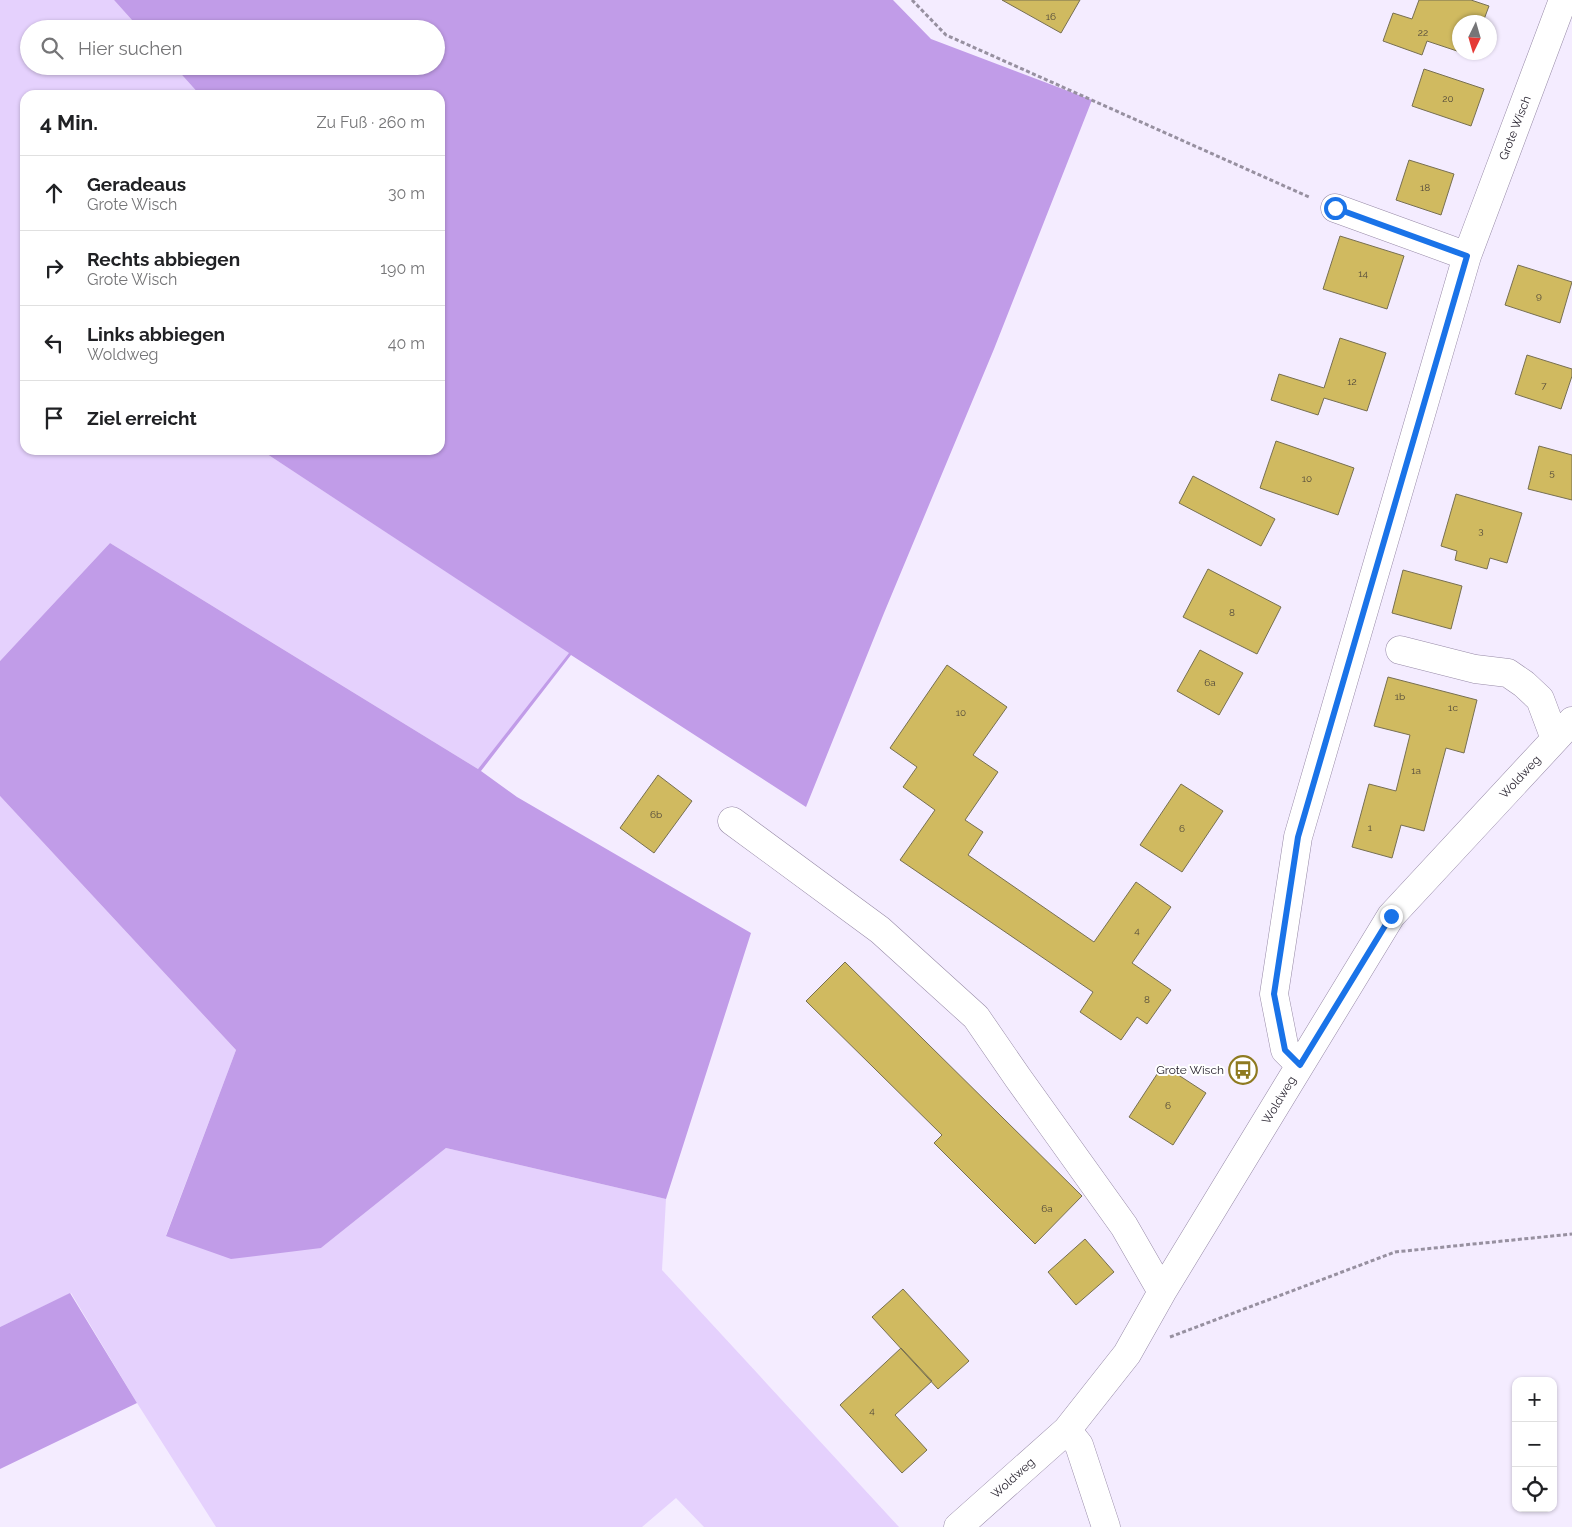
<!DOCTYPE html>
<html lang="de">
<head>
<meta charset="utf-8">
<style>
	body { margin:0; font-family:Raleway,sans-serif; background:#f2f2f2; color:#202124 }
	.controls { position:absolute; right:15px; bottom:15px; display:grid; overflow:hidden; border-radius:10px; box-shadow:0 1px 4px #0004 }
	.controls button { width:45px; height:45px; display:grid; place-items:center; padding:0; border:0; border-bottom:1px solid #e0e0e0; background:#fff; color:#202124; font:25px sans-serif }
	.compass { position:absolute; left:1452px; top:15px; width:45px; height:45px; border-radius:50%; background:#fff; box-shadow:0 1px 4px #0004; rotate:185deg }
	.stop { position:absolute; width:15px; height:15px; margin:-11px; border:4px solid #1a73e8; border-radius:50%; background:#fff }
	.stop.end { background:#1a73e8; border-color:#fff; box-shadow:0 1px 5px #0008 }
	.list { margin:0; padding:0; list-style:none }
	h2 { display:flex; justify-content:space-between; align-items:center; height:65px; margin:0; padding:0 20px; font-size:21px }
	h2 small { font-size:16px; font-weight:400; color:#757577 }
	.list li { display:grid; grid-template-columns:32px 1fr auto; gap:15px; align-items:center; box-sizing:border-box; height:75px; padding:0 20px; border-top:1px solid #e0e0e0 }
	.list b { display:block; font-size:19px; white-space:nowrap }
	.list p { margin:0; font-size:16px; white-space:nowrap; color:#757577 }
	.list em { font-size:16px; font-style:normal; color:#757577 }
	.icon { flex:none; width:28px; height:28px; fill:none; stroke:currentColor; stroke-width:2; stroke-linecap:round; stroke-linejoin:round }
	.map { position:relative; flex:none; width:1572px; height:1527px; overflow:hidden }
	.search { position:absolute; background:#fff; box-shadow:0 1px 4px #0004; left:20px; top:20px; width:425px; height:55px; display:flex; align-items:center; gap:12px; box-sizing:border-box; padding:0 18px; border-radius:28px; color:#757577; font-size:19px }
	.panel { position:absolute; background:#fff; box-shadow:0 1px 4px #0004; left:20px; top:90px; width:425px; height:365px; border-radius:15px }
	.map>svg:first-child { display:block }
</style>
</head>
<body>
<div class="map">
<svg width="1572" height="1527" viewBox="0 0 1572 1527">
	<rect width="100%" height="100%" fill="#f4ecff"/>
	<path fill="#e5d1fd" d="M0,0h114l26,29h-111v37h145l26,29h-175v355h236l309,203 -92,116 -368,-226 -110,118z
		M0,796l236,254 -70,185 155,13 125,-100 220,51 -4,71 237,257h-195l-28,-29 -34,29h-426l-79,-124 -66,-110 -71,34z"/>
	<path fill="#c19ce8" d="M114,0h779l38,39 161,61 -98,249 -110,264 -78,194 -235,-152 -90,116 36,26 234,136 -85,266 -220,-51 -125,100 -90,11 -65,-23 70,-186 -236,-254v-135l110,-118 368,226 91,-116 -308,-203h179v-355h-240l-26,-29h262v-37h-296z
		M70,1293l67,110 -137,66v-142z"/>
	<path fill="#d0ba60" stroke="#776f51" d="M1002,0h78l-19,33z
		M1419,0h52l18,6 -6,16h-23v30l-33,-11 -5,14 -39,-14 10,-28 19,6z
		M1424,69l60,20 -13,37 -59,-20z
		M1409,160l45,14 -13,41 -45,-15z
		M1340,236l64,20 -17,53 -64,-20z
		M1518,265l54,17 -12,41 -55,-18z
		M1340,338l46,15 -19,58 -43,-13 -6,17 -47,-15 8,-26 45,14z
		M1527,355l45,14v7l-11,33 -46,-15z
		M1276,441l78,27 -16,47 -78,-27z
		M1539,446l33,9v45l-44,-11z
		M1193,476l82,43 -14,27 -82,-43z
		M1456,494l66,19 -15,50 -17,-5 -3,11 -32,-9 2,-9 -16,-5z
		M1208,569l73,38 -24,47 -74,-37z
		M1403,570l59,16 -11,43 -59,-16z
		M1200,650l43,23 -24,42 -42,-24z
		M947,665l60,42 -34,48 25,17 -33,48 18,12 -15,23 126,87 42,-60 35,25 -39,56 39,27 -24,34 -10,-7 -16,23 -41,-28 13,-20 -193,-132 35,-50 -32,-23 14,-20 -27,-19z
		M1388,677l89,23 -13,53 -18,-5 -22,83 -23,-6 -9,33 -40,-11 17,-63 27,7 14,-56 -36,-9z
		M658,775l34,26 -38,52 -34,-25z
		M1181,784l42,27 -41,61 -42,-27z
		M845,962l237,234 -47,48 -101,-101 8,-8 -136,-134z
		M1163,1065l43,28 -33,52 -44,-28z
		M1085,1239l29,33 -38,33 -28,-33z
		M903,1289l66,72 -31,28 -66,-72z
		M901,1348l31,33 -37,34 32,35 -25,23 -62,-68z"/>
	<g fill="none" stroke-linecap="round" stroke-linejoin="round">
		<defs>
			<path id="minor" d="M1335,208l132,48
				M1400,650l75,19 33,4 16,11 16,15 15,40
				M732,821l148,109 96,87 42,61 106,148 38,66
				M1300,1065l-15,-15 -11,-56 24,-157 169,-581 96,-256
				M1067,1430l12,15 27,82
				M958,1527l109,-97 60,-76 35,-62 229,-376 181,-195"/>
		</defs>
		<use href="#minor" stroke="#978aa7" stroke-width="29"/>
		<path stroke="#9790a0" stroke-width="3" stroke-dasharray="4 2.5" stroke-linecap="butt" d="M912,0l34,35 363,162
			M1170,1337l225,-85 177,-18"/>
		<use href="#minor" stroke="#fff" stroke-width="28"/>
	</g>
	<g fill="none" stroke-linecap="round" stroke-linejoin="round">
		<path stroke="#1a73e8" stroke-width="6" d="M1335,208l132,48 -169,581 -24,157 11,56 15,15 91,-149"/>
	</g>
	<defs>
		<symbol id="bus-ring" viewBox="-11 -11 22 22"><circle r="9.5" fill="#fff" stroke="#8e7a20" stroke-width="1.5"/><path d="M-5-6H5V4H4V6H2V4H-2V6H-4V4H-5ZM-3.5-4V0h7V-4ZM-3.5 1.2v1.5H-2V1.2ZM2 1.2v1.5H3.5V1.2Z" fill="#8e7a20"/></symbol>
	</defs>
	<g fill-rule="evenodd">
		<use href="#bus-ring" x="1227" y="1054" width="32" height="32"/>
	</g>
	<g text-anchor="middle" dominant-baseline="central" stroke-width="4" stroke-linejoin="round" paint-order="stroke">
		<g font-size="10" fill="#52493b">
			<text x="1051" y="16">16</text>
			<text x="1423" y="32">22</text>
			<text x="1448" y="98">20</text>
			<text x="1425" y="187">18</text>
			<text x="1363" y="273">14</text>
			<text x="1539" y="295">9</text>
			<text x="1352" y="381">12</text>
			<text x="1544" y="385">7</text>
			<text x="1552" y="472">5</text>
			<text x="1307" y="478">10</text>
			<text x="1481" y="530">3</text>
			<text x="1232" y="612">8</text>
			<text x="1210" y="682">6a</text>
			<text x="1400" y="696">1b</text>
			<text x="1453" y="707">1c</text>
			<text x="961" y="712">10</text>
			<text x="1416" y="770">1a</text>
			<text x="656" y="814">6b</text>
			<text x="1370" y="827">1</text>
			<text x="1182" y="828">6</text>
			<text x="1137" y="930">4</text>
			<text x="1147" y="999">8</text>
			<text x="1168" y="1105">6</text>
			<text x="1047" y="1208">6a</text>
			<text x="872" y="1410">4</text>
		</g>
		<g font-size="12" fill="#28232f" stroke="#fff">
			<text transform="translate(1515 128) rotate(-69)">Grote Wisch</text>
			<text transform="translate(1520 777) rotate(-47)">Woldweg</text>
			<text transform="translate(1279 1100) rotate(-59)">Woldweg</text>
			<text transform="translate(1013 1478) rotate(-42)">Woldweg</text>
		</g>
		<g font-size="12" fill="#28232f" stroke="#fff" text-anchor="end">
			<text x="1224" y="1070">Grote Wisch</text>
		</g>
	</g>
</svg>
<div class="controls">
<button>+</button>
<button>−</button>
<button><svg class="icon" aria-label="locate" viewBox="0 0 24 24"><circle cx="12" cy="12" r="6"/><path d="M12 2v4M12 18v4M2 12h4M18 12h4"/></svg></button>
</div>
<svg class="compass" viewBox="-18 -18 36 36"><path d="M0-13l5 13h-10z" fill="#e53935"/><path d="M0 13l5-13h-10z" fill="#757577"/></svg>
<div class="stop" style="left:1335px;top:208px"></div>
<div class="stop end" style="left:1391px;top:916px"></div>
<div class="search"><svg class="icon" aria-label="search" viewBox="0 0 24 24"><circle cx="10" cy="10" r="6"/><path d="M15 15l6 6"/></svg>Hier suchen</div>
<section class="panel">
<h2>4 Min.<small>Zu Fuß · 260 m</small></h2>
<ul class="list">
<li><svg class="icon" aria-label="ahead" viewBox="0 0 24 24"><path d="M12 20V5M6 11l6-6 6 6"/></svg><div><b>Geradeaus</b><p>Grote Wisch</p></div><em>30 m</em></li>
<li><svg class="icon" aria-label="right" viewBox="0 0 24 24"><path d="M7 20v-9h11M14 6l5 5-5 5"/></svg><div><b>Rechts abbiegen</b><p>Grote Wisch</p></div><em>190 m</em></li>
<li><svg class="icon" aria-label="left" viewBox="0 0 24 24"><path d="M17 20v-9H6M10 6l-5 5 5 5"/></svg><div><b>Links abbiegen</b><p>Woldweg</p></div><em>40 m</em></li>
<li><svg class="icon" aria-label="arrive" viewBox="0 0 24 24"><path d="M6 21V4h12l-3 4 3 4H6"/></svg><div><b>Ziel erreicht</b></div></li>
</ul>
</section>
</div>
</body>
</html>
